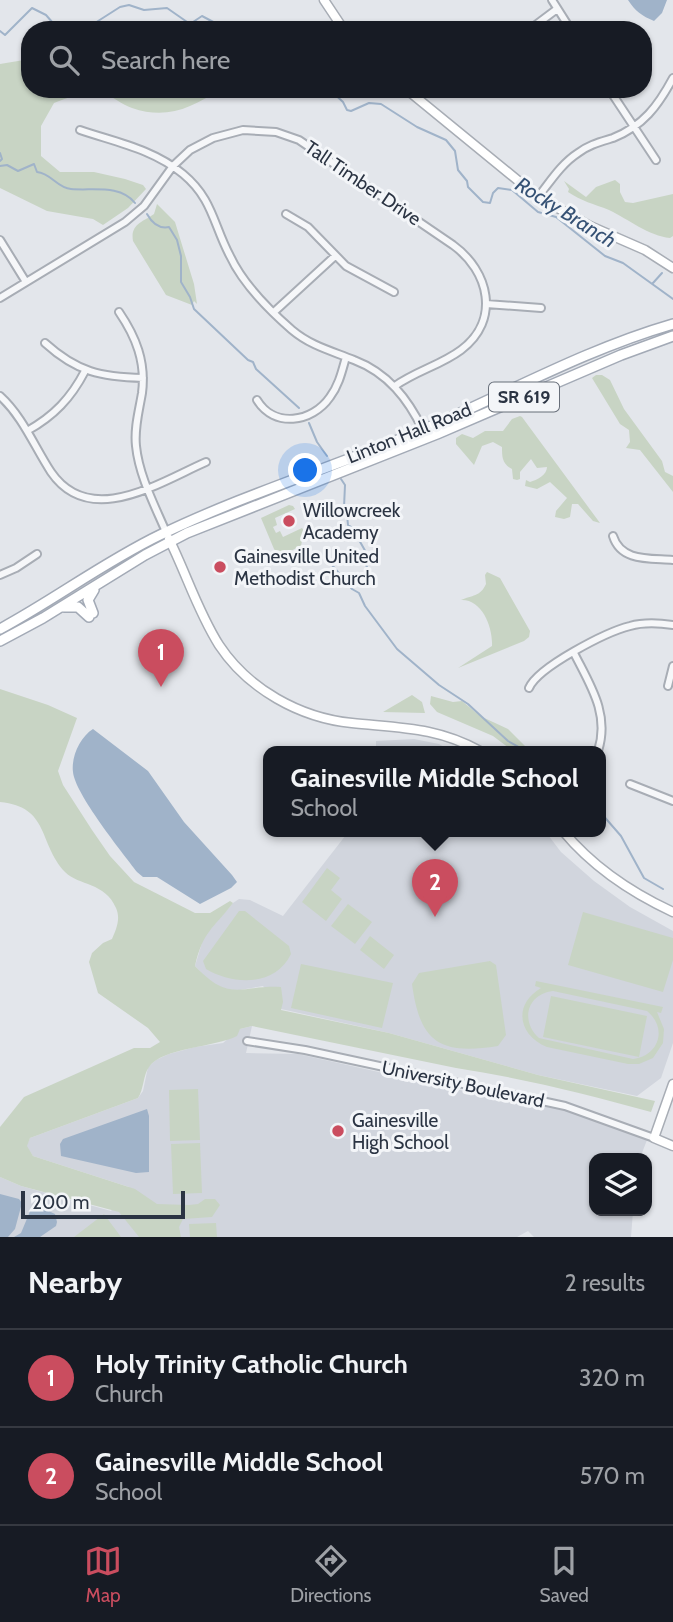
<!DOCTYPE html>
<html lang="en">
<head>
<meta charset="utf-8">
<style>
	body { margin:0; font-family:Cabin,sans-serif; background:#242831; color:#f1f3f6 }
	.controls { position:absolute; right:21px; bottom:21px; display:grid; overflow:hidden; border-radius:14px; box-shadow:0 2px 5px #0004 }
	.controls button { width:63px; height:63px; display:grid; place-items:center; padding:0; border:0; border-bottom:2px solid #363941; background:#171b24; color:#f1f3f6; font:35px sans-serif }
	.scale { position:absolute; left:21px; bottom:18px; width:164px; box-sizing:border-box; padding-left:7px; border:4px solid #2b3443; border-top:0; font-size:19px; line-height:24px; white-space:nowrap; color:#2b3443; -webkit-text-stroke:5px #f3f5f8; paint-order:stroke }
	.you { position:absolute; left:306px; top:471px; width:24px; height:24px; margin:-18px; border:5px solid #fff; border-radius:50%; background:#1a73e8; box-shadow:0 0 0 10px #1a73e833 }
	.badge { display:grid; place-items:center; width:46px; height:46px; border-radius:50%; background:#ca4d5f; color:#fff; font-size:23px; font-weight:700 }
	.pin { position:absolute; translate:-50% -58px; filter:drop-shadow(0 2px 4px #0008) }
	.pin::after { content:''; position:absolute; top:37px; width:24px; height:21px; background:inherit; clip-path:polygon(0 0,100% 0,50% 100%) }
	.popup { position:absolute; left:263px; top:746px; width:343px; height:91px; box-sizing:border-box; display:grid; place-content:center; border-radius:14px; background:#171b24; filter:drop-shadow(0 2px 5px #0005); font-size:23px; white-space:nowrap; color:#9ea1a6 }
	.popup b { font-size:26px; color:#f1f3f6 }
	.popup::after { content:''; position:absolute; left:50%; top:100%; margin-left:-14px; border:14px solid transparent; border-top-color:#171b24 }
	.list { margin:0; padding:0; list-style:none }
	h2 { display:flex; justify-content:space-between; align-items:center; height:91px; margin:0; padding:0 28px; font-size:30px }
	h2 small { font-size:23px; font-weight:400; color:#9ea1a6 }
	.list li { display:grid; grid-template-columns:46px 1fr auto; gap:21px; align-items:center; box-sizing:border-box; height:98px; padding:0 28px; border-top:2px solid #363941 }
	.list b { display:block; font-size:26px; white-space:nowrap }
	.list p { margin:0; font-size:23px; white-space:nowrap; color:#9ea1a6 }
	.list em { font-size:23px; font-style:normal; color:#9ea1a6 }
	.icon { flex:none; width:38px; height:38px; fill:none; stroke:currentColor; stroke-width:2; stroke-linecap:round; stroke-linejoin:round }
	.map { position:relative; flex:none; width:673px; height:1237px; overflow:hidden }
	.search { position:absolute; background:#171b24; box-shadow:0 2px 5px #0004; left:21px; right:21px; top:21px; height:77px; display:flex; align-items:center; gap:18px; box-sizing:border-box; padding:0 24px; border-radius:28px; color:#9ea1a6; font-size:26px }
	.sheet { height:287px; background:#171b24 }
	nav { display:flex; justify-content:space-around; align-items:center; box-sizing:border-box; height:98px; border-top:2px solid #363941; background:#171b24; font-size:19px; color:#9ea1a6 }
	nav a { display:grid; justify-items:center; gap:4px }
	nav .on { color:#ca4d5f }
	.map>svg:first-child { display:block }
</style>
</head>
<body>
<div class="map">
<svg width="673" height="1237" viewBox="0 0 673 1237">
	<rect width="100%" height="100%" fill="#e3e6eb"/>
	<path fill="#d1d5dd" d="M414,739l25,5 12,7h-75v-10z
		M349,831h196l16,21 33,29 36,26 43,24v112l-12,35 -24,18 -99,-21 -149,-42 -108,-24 -18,-23 -29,5 -13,-3 -13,-8 -13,-14 9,-30 29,-33 6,-4 11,1 33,16z
		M252,1026l-6,27 52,1 184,41 89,16 52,18 24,11 -7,18h-46v53h39l-2,26h-97l-6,-6 -11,6h-517v-60l21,9 90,25 18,-24 -96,-31 -7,-10 4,-8 108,-40 5,-7 5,-24 8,-7 13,-6 26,-7 28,-4 17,-14z"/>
	<path fill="#c8d4c4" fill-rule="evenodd" d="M30,59v30h191c-30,19 -54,31 -89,19 -10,-3 -19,-12 -30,-15 -15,-4 -34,5 -48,10l-13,23v30l19,16h34l31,7 18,6 3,4 -18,19 -25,17 -10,-6 -46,-8 -47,-23v-124z
		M615,180l5,4v8l5,10 8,1 40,-9v42l-3,2c-21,-2 -42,-19 -61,-28 -15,-6 -28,-9 -41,-18l1,-3 -5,-8 22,16 10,-10z
		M157,204l18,18 19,62 3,20 -3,-3 -2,4 -26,-10 -33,-54c-3,-17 10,-19 21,-27z
		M596,375h6l8,5 14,29 38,52 3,11 8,4v16l-33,-42 -14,-2 4,-6 -1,-12 -9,-6 -28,-46z
		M520,416l2,1 78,106 -7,-2 -15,-17h-6l-2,13 -6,2 -9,-2 1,-6 11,-13 -17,-16 -13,7 -12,-3 1,-6 4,2c7,-2 17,-7 17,-15l-10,1 -6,-9 -11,13v7l-3,1 -4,-1 -1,-10c-10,-5 -10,-12 -10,-22l-9,-5 -11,4 -8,19 -18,-21v-6l6,-4 11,4 12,-7h18l9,-12z
		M289,505l4,1 2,3 -20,9 2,7 -4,2 3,6 4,-2 3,6 19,-9 2,3 -3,15 -21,10 -6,-7 -13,-31z
		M487,572l13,6 30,53 -1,6 -5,4 -66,27 34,-22c1,-19 -10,-47 -31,-46 11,-5 19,-3 25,-16l-1,-9z
		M0,689l48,16 29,13 -19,53 5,14 29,45 18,26 24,26 61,31h15l20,-12 3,2c-20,26 -30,28 -38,63 35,37 44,19 86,21l2,15 -2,8 108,23 149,42 117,26 -4,11c-64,-18 -130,-34 -195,-44l-204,-42 -12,3 -3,7c-21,11 -76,12 -88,31 -6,8 -5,22 -11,31l-108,40 -3,8 6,10 102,33 22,15 32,1 9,-1 7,-5h10l5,6 -8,12 -29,2 -4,8 2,10h-42l-20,-25 -98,-26 -21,-9v-50l24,-30 110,-49h16l10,-6 -12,-14 -50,-35 -9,-31 3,-9 11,-10 9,-4c4,-9 9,-20 4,-31 -11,-26 -37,-22 -51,-36 -27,-29 -15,-65 -65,-70z
		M412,695l10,7 3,11 -42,-1z
		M431,696l22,6 9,-1 18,15 28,13 22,22h-17l-20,-15 -56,-24 -7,-8z
		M327,868l13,10 -9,12 11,9 -16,22 -24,-19z
		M348,904l24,18 -17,22 -24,-18z
		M239,911h6l44,35 2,8c-16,33 -58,31 -85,15l-3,-8z
		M583,912l90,26v22l-10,32 -95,-27z
		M370,936l24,19 -10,14 -24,-19z
		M490,961l6,4 10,70 -8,11c-58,9 -78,-3 -86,-62l7,-11z
		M301,964l92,19 -11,45 -91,-20z
		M536,981l127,26 -2,6 -4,-1 7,17 -1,14 -10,15 -14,6h-11l-81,-17c-28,-11 -35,-42 -6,-59l-6,-2zM553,991l94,20c21,17 12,45 -14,48l-94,-21c-19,-17 -12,-44 14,-47z
		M551,996l96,20 -8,41 -96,-20z
		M198,1089l2,51 -30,1 -1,-51z
		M200,1143l2,50 -29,1 -2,-50z
		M104,1214l17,23h-47z
		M216,1223l1,14h-27l-1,-13z"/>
	<path fill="#a0b3c9" d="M628,0h39l-5,13 -8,8c-12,-5 -19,-10 -26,-21z
		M93,729l55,42 36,51 48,53 5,7 -6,6 -31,16 -43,-27h-14l-6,-5c-15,-20 -62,-78 -64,-100 -2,-15 7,-35 20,-43z
		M147,1109l2,7v56l-13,1 -75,-17 -1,-12 3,-5z
		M0,1194l19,5 3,4 -7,26 -7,8h-8z
		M36,1205l19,9 2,8 -1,4 -16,11h-26l7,-4 10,-24z"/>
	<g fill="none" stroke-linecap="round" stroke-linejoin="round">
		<path stroke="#a0b3c9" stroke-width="2" d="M84,30l36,-23 9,-2 15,5 23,-2 23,16 12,-8 17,9 1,5
			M0,31l5,4 27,-27 14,7 13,15
			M329,89l14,13 4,8 4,1 18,-8 12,1 36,23 29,13 9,11 3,19 9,11 1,6 15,15 7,1 3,-10 5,-5 14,2 26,22 18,5 49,39 18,7 50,36
			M0,153l2,6 -2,2
			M0,166l7,-1 11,6 16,-7 3,8c14,1 20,16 34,17 21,2 49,-5 64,14
			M147,214c5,9 12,15 22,13l8,13 4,16v26l9,15 4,12 54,51 5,2 3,7 43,39
			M653,283l9,-10
			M309,423l8,19 10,14
			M341,479l4,6 -1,22h6l1,2 -4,6 1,10 12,7 -1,8 8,14 -6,1v3l6,3 -1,4 6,13 -2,5
			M327,559l25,30 7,4 6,13 32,43 42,36 29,19 40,37 18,10
			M601,813l20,23 23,42 19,11"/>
		<defs>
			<path id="street" d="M552,0l19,30
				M529,30l28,-21
				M609,89l47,71
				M80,130c35,12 73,19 103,44 30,25 30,50 47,82 13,28 39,54 62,74 19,16 40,21 62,30 34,13 54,39 69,70
				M538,197c12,-15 23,-33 40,-44 10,-8 22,-11 35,-15 30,-12 45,-32 60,-60
				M286,214l22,13 38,39 48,26
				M0,240l26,42
				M0,298l125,-76 19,-16 29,-40 17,-16 23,-12 30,-8 33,2 23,8 154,105c36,26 48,75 8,105 -20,15 -45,21 -66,36
				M486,304l55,4
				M119,312c17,25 27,50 23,81 -3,18 -8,35 -6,53 3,30 19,60 30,86
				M274,312l61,-56
				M45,343c32,29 56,34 98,35
				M0,396c23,21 34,50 51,76 39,57 109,10 155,-10
				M257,400c17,28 55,23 73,-3 9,-12 12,-26 16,-40
				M27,431c27,-15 44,-33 58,-60
				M613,536c8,26 37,22 60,24
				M0,575l16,-7 21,-14
				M574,653c16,32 36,61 24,98
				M668,686l5,-20
				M529,688c9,-21 77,-56 101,-62 14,-4 29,-3 43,-1
				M630,784l43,17
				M247,1041l58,9 260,56 89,32"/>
			<path id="secondary" d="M324,0l20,30
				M406,89l132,108 52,29 55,24 28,18
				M169,539c17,34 29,73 50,106 29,44 81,73 133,78 48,5 85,4 128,28
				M563,831c29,35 69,62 110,81
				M673,1084l-19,54 19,8"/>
			<path id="primary" d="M64,607h14l11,10
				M93,613l-5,-13 6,-10
				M0,629c54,-29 104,-67 160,-94 89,-43 184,-71 274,-110 79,-35 156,-77 239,-101
				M0,641l43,-23 102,-63 42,-22 250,-99 184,-79 52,-19"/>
		</defs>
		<use href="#street" stroke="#a8adb5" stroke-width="10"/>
		<use href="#secondary" stroke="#a8adb5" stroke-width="11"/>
		<use href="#primary" stroke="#a3aab6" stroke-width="12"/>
		<use href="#street" stroke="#f6f7f9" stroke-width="6"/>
		<use href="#secondary" stroke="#fff" stroke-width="8"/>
		<use href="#primary" stroke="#fff" stroke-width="9"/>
	</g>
	<g fill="#ca4d5f" stroke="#f3f5f8" stroke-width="2.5">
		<circle cx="289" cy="521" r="7"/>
		<circle cx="220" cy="567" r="7"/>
		<circle cx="338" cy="1131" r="7"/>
	</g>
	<g text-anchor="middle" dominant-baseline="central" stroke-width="6" stroke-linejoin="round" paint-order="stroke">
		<rect fill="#f3f5f8" stroke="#676e79" stroke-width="2" x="489" y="382.5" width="70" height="29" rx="5"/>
		<g font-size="18" font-weight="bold" fill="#2b3443">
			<text x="524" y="397">SR 619</text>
		</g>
		<g font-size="19" fill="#2b3443" stroke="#f3f5f8">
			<text transform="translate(363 183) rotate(34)">Tall Timber Drive</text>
			<text transform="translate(409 433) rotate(-22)">Linton Hall Road</text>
			<text transform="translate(463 1084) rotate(12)">University Boulevard</text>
		</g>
		<g font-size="19" fill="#2b3443" stroke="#f3f5f8" text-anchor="start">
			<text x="303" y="510">Willowcreek<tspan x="303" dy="22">Academy</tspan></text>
			<text x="234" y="556">Gainesville United<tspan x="234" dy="22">Methodist Church</tspan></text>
			<text x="352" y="1120">Gainesville<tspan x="352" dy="22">High School</tspan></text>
		</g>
		<g font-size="21" font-style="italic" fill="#365275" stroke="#f3f5f8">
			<text transform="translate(566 212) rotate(32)">Rocky Branch</text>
		</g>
	</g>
</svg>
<div class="controls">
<button><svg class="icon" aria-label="layers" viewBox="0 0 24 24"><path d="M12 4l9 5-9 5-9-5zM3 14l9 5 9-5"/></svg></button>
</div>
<div class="scale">200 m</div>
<div class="you"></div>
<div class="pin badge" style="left:161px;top:687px">1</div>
<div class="pin badge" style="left:435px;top:917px">2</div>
<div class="popup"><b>Gainesville Middle School</b>School</div>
<div class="search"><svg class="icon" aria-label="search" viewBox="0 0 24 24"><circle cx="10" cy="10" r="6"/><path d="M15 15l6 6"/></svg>Search here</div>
</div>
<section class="sheet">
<h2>Nearby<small>2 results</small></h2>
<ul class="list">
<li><span class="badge">1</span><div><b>Holy Trinity Catholic Church</b><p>Church</p></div><em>320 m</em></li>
<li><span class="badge">2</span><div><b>Gainesville Middle School</b><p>School</p></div><em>570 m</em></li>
</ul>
</section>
<nav>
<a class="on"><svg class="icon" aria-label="map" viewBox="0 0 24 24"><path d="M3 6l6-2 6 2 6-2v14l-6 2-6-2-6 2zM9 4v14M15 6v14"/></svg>Map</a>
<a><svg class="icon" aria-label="directions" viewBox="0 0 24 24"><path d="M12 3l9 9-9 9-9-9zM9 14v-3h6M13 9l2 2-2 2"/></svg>Directions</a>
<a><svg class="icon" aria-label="saved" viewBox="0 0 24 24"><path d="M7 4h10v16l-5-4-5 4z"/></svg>Saved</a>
</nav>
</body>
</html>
